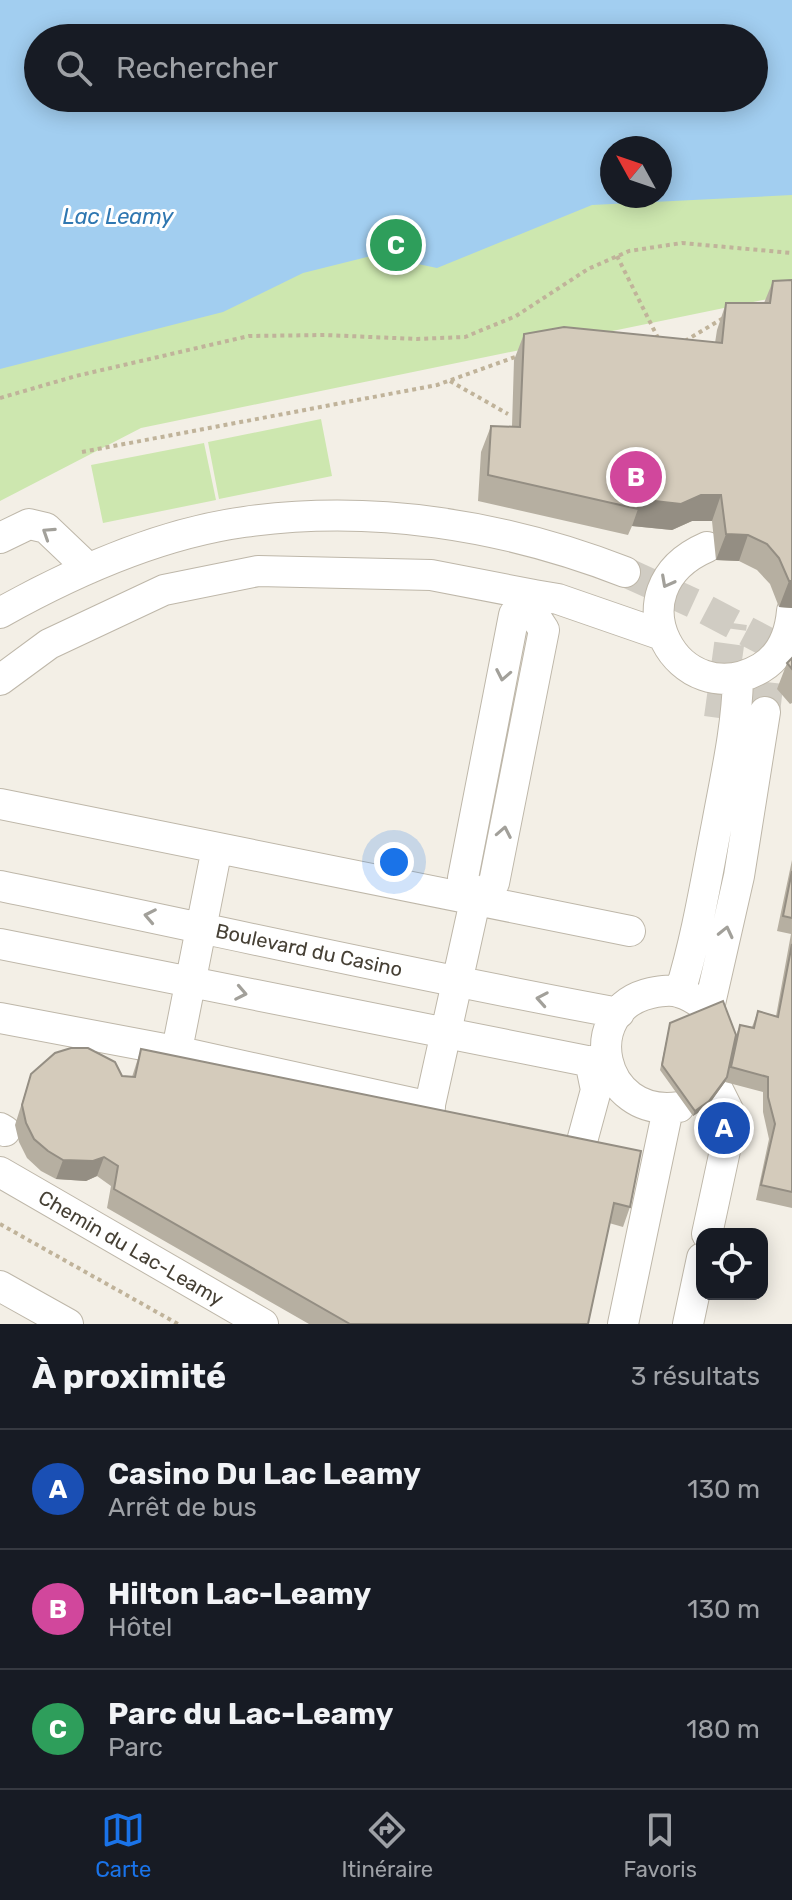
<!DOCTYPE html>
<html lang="fr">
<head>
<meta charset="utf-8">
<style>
	body { margin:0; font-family:Rubik,sans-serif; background:#242831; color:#f1f3f6 }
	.controls { position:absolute; right:24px; bottom:24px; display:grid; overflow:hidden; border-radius:16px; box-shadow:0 4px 20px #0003 }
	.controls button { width:72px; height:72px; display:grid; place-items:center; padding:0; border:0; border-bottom:2px solid #363941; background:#171b24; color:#f1f3f6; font:40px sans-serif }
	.compass { position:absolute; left:600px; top:136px; width:72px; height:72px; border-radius:50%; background:#171b24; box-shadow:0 4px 20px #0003; rotate:310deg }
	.you { position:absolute; left:394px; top:862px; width:28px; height:28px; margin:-20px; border:6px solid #fff; border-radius:50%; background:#1a73e8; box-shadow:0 0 0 12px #1a73e833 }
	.badge { display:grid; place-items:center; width:52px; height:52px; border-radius:50%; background:#1a73e8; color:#fff; font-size:26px; font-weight:700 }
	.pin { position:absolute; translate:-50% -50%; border:4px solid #fff; box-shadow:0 2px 8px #0006 }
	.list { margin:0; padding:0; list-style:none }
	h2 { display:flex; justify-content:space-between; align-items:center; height:104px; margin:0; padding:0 32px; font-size:34px }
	h2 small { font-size:26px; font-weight:400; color:#9ea1a6 }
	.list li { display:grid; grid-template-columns:52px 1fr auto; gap:24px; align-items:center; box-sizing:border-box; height:120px; padding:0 32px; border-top:2px solid #363941 }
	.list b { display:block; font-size:30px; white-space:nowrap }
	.list p { margin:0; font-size:26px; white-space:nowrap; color:#9ea1a6 }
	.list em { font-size:26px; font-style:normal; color:#9ea1a6 }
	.icon { flex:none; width:44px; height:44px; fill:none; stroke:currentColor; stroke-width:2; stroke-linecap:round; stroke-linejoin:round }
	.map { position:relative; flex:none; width:792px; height:1324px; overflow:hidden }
	.search { position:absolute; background:#171b24; box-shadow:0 4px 20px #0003; left:24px; right:24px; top:24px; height:88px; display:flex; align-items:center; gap:20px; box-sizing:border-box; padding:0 28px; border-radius:44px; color:#9ea1a6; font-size:30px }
	.sheet { height:464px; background:#171b24 }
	nav { display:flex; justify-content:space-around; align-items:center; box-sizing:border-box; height:112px; border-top:2px solid #363941; background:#171b24; font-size:22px; color:#9ea1a6 }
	nav a { display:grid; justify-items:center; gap:4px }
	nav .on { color:#1a73e8 }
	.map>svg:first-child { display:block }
</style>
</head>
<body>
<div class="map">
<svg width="792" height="1324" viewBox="0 0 792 1324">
	<rect width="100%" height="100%" fill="#f3efe6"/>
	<path fill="#cde7af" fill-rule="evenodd" d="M0,0h792v294l-651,134 -141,73zM38,38h716v60h-716zM612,148h48v48h-48z
		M321,419l11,57 -113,23 -11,-57z
		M204,443l12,57 -113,23 -12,-58z"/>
	<path fill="#a2cef0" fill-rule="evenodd" d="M0,0h792v195l-200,10 -155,63 -62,-13 -72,18 -80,39 -223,57zM38,38h716v60h-716zM612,148h48v48h-48z"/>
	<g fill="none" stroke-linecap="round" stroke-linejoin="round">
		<path stroke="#d0ccc3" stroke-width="30" stroke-dasharray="30 15" stroke-linecap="butt" d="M625,572l70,32 97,51
			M765,712l8,-67
			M719,718l13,-95"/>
		<defs>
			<path id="minor" d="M0,538l29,-14 17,4 42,40
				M707,547c-99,43 -28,169 54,121 20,-12 29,-34 31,-57
				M0,613c75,-42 158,-79 244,-91 129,-18 260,3 381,50
				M0,680l49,-36 115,-54 94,-19 173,4 103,20
				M0,804l630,127
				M0,886c206,42 411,89 619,127
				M475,901l-12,-23 51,-263 17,-5
				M0,944l607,121
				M680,992c17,-55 26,-112 37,-168 9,-49 20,-97 21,-146
				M0,1018l175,33 255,56
				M173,1070l44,-222
				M679,1107c-80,12 -101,-98 -28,-114 10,-2 21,-4 30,0 10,3 19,10 28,15l30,-132 26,-164
				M425,1127l50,-226 19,-18 50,-253 -13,-20 3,-15 24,4 104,36
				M0,1128l5,3
				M581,1145l15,-55 -6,-29
				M0,1172l263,152
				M707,1234l25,-116 -18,-36
				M0,1286l68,38
				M623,1324l45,-215
				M688,1324l14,-66"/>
		</defs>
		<use href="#minor" stroke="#beb7a9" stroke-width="32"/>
		<path stroke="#c0b39a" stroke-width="4" stroke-dasharray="4 4" stroke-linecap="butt" d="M617,256l42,84
			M685,341l40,-24
			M450,381l58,33
			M0,398l76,-22 173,-40 76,-1 92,4 48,-2 51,-21 72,-47 41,-18 53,-8 110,10
			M82,452l355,-67 81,-29
			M0,1224l178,100"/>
		<use href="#minor" stroke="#fff" stroke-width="30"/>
	</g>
	<path fill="#b6afa1" d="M773,281l19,327 -13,-1 -9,-23 -13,-14 -18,-9 -23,-1 -4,-39h-20l-20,9 -40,-4 -4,9 -150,-34 3,-49 10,-26h21l2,-66 10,-26 191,9 2,-13 9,-27h38z
		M792,658v45l-2,1 -13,-15 10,-26z
		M792,860v348l-36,-8 13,-61 -6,-27v-20l-38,-10 -18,25 -14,9 -33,-46 10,-47 66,12 4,-10 12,2 6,-16 18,5 15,-82 -14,-3z
		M141,1049l489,158 -7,20 -14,-4 -21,101h-279l-202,-116 4,-22 -14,-10 -11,5 -30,-2 -15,-8 -14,-13 -8,-16 -4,-17 16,-51 101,3z"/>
	<path fill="#948e83" d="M701,495h20l-9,26h-20l-20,9 -40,-4 6,-17 -2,-10z
		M726,534l22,1 -9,26 -23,-1z
		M789,581h3v27l-13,-1z
		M727,1077l-2,5 -18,25 -14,9 2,-5z
		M104,1157l-7,19 -11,5 -30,-2 7,-19z"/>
	<path fill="#d4cbbb" stroke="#948e83" stroke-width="2" d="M792,280v301h-3l-10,-23 -12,-14 -19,-9 -22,-1 -5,-39h-20l-20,9 -45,-5 2,10 -150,-34 3,-49 29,1 4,-93 40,-7 158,16 4,-40h44l3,-22z
		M792,658v11l-5,-6z
		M792,871v47l-9,-2z
		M792,944v248l-31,-7 14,-61 -7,-27v-20l-37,-10 9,-42 14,3 4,-17 20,6z
		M723,1001l13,34 -9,42 -18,24 -14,10 -33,-46 8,-42z
		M71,1048h17l27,14 7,14 13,1 6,-28 500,102 -11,56 -16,-4 -26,121h-238l-236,-135 4,-23 -14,-9 -11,4 -30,-1 -15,-9 -14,-12 -8,-16 -4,-18 9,-31 24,-21z"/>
	<defs><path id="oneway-chevron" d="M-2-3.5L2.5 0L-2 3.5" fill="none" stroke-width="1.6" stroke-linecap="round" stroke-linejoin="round" transform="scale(2)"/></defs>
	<g stroke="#a2a09a">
		<use href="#oneway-chevron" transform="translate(48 533) rotate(-147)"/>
		<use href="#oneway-chevron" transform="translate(667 582) rotate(118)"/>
		<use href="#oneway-chevron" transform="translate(503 675) rotate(101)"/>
		<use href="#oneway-chevron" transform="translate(504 832) rotate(-79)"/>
		<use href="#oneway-chevron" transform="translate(150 916) rotate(-169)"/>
		<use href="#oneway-chevron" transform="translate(726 932) rotate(-77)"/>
		<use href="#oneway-chevron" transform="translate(241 993) rotate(11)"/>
		<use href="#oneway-chevron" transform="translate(542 999) rotate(-170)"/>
	</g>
	<g text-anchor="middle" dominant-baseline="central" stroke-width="6" stroke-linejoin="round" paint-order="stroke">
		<g font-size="20" fill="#464035" stroke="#fff">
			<text transform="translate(309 950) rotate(12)">Boulevard du Casino</text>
			<text transform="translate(131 1248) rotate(30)">Chemin du Lac-Leamy</text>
		</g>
		<g font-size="22" font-style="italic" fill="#2f77b1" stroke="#fff">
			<text x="118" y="216">Lac Leamy</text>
		</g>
	</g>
</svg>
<div class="controls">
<button><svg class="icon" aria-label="locate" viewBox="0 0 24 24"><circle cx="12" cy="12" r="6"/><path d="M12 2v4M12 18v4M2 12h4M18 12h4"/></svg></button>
</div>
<svg class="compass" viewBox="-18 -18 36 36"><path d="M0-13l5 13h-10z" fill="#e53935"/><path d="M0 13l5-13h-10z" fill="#9ea1a6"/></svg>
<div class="you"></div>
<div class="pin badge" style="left:724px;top:1128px;background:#1a4fb4">A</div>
<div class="pin badge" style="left:636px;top:477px;background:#d1479c">B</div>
<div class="pin badge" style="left:396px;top:245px;background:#2e9e5b">C</div>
<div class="search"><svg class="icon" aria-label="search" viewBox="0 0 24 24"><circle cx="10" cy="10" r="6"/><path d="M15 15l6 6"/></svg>Rechercher</div>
</div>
<section class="sheet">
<h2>À proximité<small>3 résultats</small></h2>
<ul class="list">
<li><span class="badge" style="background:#1a4fb4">A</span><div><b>Casino Du Lac Leamy</b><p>Arrêt de bus</p></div><em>130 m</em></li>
<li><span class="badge" style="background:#d1479c">B</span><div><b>Hilton Lac-Leamy</b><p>Hôtel</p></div><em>130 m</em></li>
<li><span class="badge" style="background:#2e9e5b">C</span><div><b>Parc du Lac-Leamy</b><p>Parc</p></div><em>180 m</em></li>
</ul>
</section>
<nav>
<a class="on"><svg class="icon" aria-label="map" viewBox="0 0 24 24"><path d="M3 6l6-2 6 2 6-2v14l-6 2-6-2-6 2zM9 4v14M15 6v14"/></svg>Carte</a>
<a><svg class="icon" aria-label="directions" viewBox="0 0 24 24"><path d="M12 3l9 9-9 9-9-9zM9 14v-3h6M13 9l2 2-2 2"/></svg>Itinéraire</a>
<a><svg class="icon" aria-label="saved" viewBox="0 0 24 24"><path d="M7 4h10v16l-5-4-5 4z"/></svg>Favoris</a>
</nav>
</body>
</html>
